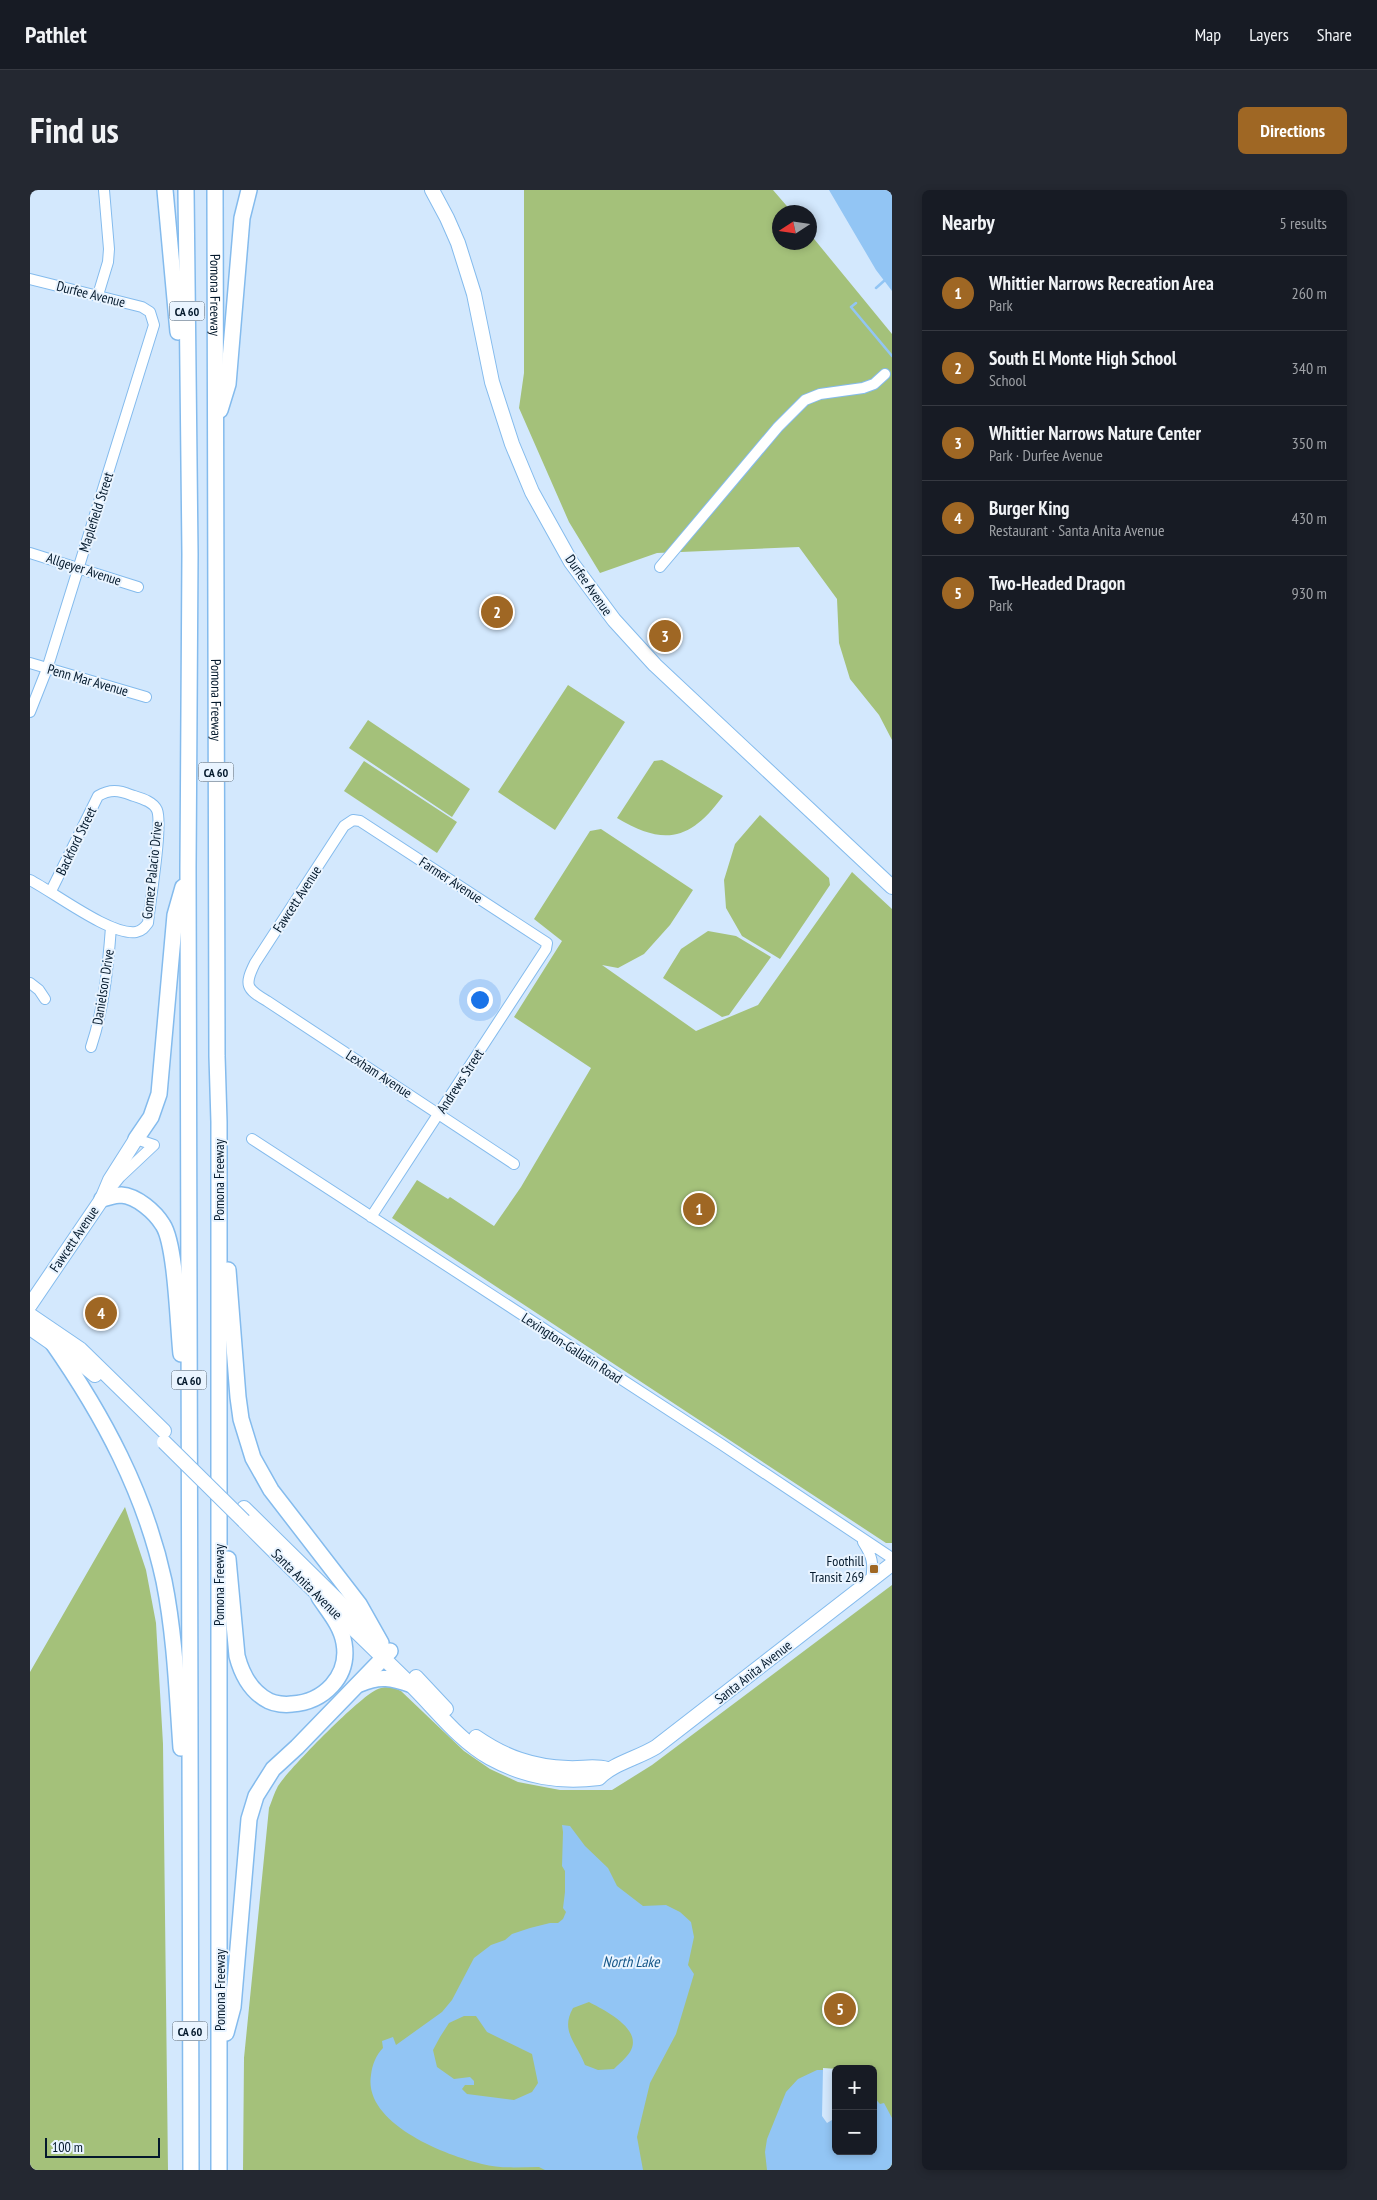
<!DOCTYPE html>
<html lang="en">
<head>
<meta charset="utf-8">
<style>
	body { margin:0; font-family:"PT Sans Narrow",sans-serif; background:#242831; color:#f1f3f6 }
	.controls { position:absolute; right:15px; bottom:15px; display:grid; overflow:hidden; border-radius:8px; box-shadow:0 2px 8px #0003 }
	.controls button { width:45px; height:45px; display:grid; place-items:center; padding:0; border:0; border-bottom:1px solid #363941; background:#171b24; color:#f1f3f6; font:25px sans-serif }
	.compass { position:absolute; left:742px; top:15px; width:45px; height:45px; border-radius:50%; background:#171b24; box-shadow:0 2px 8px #0003; rotate:258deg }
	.scale { position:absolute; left:15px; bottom:12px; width:115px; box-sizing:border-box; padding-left:5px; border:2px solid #04192c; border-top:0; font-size:14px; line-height:18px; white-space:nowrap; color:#04192c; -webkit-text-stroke:4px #e9f4ff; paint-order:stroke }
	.you { position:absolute; left:449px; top:809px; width:18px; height:18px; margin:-12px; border:4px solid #fff; border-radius:50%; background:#1a73e8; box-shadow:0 0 0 8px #1a73e833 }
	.badge { display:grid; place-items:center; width:32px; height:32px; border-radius:50%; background:#9f6724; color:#fff; font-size:16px; font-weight:700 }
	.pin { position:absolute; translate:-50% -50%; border:2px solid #fff; box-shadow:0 1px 5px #0006 }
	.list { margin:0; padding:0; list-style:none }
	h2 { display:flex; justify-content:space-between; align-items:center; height:65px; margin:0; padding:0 20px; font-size:21px }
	h2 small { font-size:16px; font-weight:400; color:#9ea1a6 }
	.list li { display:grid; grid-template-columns:32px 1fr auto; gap:15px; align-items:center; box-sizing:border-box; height:75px; padding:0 20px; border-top:1px solid #363941 }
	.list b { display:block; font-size:19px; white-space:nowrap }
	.list p { margin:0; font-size:16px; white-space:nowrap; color:#9ea1a6 }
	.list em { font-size:16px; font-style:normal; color:#9ea1a6 }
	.map { position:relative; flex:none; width:862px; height:1980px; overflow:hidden; border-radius:8px }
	header { display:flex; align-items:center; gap:30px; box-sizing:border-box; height:70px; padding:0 25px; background:#171b24; border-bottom:1px solid #363941 }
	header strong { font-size:24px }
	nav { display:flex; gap:28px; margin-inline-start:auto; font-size:18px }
	.intro { display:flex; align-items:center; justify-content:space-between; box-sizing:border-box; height:120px; padding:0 30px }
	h1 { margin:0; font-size:35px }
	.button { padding:12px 22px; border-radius:8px; background:#9f6724; color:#fff; font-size:18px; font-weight:700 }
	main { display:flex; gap:30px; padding:0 30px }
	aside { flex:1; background:#171b24; border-radius:8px; box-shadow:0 2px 8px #0003 }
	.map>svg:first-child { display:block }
</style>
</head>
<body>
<header>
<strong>Pathlet</strong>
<nav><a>Map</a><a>Layers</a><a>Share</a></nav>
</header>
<div class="intro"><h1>Find us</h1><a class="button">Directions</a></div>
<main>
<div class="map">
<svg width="862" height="1980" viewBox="0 0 862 1980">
	<rect width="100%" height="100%" fill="#d3e8fd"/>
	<path fill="#a4c17a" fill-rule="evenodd" d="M494,0h249l19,22h-13v30h30l1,-8 82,100v406l-13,-25 -29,-36 -11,-36 -2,-44 -38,-52 -142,6 -57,20 -31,-51 -50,-114 5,-35z
		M538,495l57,37 -70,108 -57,-38z
		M338,530l102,69 -18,28 -103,-69z
		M632,570l61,36c-33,45 -59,50 -106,22l37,-57z
		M334,571l93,61 -20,31 -93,-62z
		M730,625l69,63 1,7 -50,74 -38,-23 -16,-28 -2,-28 11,-36z
		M571,639l92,61 -23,35 -26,29 -26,14 -16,-3 94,66 62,-26 94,-133 40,37v634h-6l-494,-325 25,-38 31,19 2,-2 44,29 27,-39 70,-119 -77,-51 48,-76 -28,-22 56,-88z
		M678,741l28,5 35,21 -42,58 -7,2 -59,-39 18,-29z
		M95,1317l21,63 10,53 7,121 5,426h-138v-498z
		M862,1395v585h-649l1,-112 25,-250c3,-7 5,-15 9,-22 11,-17 83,-91 100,-97 7,-3 16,-2 23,2l63,60 26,18 28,13 42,8h52l40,-25zM806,1879h37v82h-37z"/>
	<path fill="#92c5f4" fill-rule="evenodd" d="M799,0h63v101l-16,-21z
		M532,1635l8,1 15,20 23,22 9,18 26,20 23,-1 14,7 11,10 3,15 -6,28 6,9 -18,60 -26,49 -13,54 6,33h-98l-6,-3c-19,0 -39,2 -57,-3 -38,-9 -119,-41 -111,-89 1,-10 5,-20 12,-27l-1,-7 11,-4 3,8 46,-33 10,-12 22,-42 17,-13 14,-5 7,-6 18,-6 20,-5h8l5,-4 3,-7 -3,-4 2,-16v-21l-3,-5 1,-34zM559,1812c15,8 55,27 41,50 -4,6 -11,12 -16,17l-16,1 -13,-5c-9,-23 -25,-34 -12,-57zM434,1826h12l11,16 45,22 6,29 -6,9 -18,8 -47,-6 -5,-5 3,-4h9v-4l-4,-4 -16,2 -17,-12 -4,-17 7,-13 9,-14z
		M787,1880h19v81h37v-55l7,8 4,-1 8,15v52h-125l-2,-18 2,-13 19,-47 12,-13z"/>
	<path fill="#d3e8fd" d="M793,1878l15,1h-2l-2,43 -2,8 -5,3 -5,-7z"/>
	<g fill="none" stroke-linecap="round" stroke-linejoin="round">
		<path stroke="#92c5f4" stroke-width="2.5" d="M846,98l9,-8
			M826,113l-5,4 41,49"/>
		<defs>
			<path id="minor" d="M0,89l112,28 8,5 4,13 -107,344 -17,43
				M68,105l10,-33 1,-13 -5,-59
				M0,363l108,34
				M630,377l118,-140 27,-27 15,-6 43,-6 11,-4 11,-10
				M0,473l116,34
				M0,690c25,13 81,56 106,52 6,-1 9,-5 12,-9 2,-21 15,-98 9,-113 -4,-9 -17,-12 -26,-15 -12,-5 -21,-6 -33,1l-47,95
				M0,793l9,7 6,9
				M61,857c13,-39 17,-79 20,-120
				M222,949l469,305 171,114
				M82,997l8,-10 34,-32 -18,-6
				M341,1027l175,-268 1,-6 -187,-122 -7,-1 -9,6 -89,137c-11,22 -9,26 12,38l247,163
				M833,1352c9,14 11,21 8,38"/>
			<path id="major" d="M402,0l15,28 11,25 16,51 18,88 20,62 20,48 39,70 43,58 41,45 237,222
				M0,1115l72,-106 8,-19 26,-41
				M0,1125l50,34 84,82
				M0,1138l53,37 12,10
				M214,1318l130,128
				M214,1331c54,55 110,108 165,162 26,25 49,57 81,75 35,19 69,25 109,20 13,-14 39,-20 57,-31l236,-183
				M386,1487l30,32
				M446,1547c29,20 57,30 92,31 14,1 26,-3 39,1"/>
			<g id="highway">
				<path d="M135,0l13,142"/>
				<path d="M156,0l4,364 -2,314 3,1302"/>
				<path id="s1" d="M185,0l2,866 2,66v1048"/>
				<path d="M190,220l8,-26 14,-166 7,-28"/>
				<path d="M106,949l15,-22 8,-23 16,-179 8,-28"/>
				<path d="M72,1009c5,-1 13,-4 19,-4 16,1 34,17 42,30 13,20 15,102 18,129"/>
				<path d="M198,1080l10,127 3,22 12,39 18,32 88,114 22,39"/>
				<path d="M22,1152c51,73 93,151 112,239 11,55 13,111 17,167"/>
				<path d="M198,1369l9,97c5,19 14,36 32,45 6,3 16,4 23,3 31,-2 58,-27 52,-61 -3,-18 -16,-32 -25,-46"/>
				<path d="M330,1494c20,-9 32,-6 52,1"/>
				<path d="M196,1843l7,-26 16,-188 7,-23 17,-27 24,-22 93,-96"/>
			</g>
		</defs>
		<use href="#minor" stroke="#84bbed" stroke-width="12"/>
		<use href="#major" stroke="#84bbed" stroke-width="16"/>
		<use href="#highway" stroke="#84bbed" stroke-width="18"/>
		<use href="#minor" stroke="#fff" stroke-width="10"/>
		<use href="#major" stroke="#fff" stroke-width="14"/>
		<use href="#highway" stroke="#fff" stroke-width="15"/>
		<defs>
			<path id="major-bridge" d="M134,1252l80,79"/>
		</defs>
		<use href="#major-bridge" stroke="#84bbed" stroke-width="16" stroke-linecap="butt"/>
		<use href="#major-bridge" stroke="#fff" stroke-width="14"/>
	</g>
	<rect fill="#9f6724" stroke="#e9f4ff" stroke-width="2" x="839" y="1374" width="10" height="10" rx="2.5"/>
	<g text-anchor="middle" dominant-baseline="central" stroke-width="4" stroke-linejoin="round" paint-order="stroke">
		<g fill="#e9f4ff" stroke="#495b6b" stroke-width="1">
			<rect x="139.5" y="111.5" width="35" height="19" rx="4"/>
			<rect x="168.5" y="572.5" width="35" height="19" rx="4"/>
			<rect x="141.5" y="1180.5" width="35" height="19" rx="4"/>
			<rect x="142.5" y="1831.5" width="35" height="19" rx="4"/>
		</g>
		<g font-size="12" font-weight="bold" fill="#04192c">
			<text x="157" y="121">CA 60</text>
			<text x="186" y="582">CA 60</text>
			<text x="159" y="1190">CA 60</text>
			<text x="160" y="1841">CA 60</text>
		</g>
		<g font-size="14" fill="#04192c" stroke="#e9f4ff">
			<text transform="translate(61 104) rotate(14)">Durfee Avenue</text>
			<text stroke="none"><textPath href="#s1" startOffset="105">Pomona Freeway</textPath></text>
			<text transform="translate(66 322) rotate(-72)">Maplefield Street</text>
			<text transform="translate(54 379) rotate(18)">Allgeyer Avenue</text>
			<text transform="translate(559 395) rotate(55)">Durfee Avenue</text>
			<text transform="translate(58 490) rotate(16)">Penn Mar Avenue</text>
			<text stroke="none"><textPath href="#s1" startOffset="510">Pomona Freeway</textPath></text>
			<text transform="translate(46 651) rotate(-64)">Backford Street</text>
			<text transform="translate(122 680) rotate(-84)">Gomez Palacio Drive</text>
			<text transform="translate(421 690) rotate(33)">Farmer Avenue</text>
			<text transform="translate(267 709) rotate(-57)">Fawcett Avenue</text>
			<text transform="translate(73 797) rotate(-81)">Danielson Drive</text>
			<text transform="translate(349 884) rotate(33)">Lexham Avenue</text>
			<text transform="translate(430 891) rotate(-57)">Andrews Street</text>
			<text transform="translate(189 990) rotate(-90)">Pomona Freeway</text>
			<text transform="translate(44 1049) rotate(-56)">Fawcett Avenue</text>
			<text transform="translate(542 1158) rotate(33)">Lexington-Gallatin Road</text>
			<text transform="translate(277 1394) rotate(45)">Santa Anita Avenue</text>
			<text transform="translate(189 1395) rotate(-90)">Pomona Freeway</text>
			<text transform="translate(723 1482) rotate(-38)">Santa Anita Avenue</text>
			<text transform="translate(190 1800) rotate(-90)">Pomona Freeway</text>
		</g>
		<g font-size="14" fill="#04192c" stroke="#e9f4ff" text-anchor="end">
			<text x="834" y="1371">Foothill<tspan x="834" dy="16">Transit 269</tspan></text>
		</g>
		<g font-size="15" font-style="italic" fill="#145688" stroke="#e9f4ff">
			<text x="601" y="1771">North Lake</text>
		</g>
	</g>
</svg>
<div class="controls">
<button>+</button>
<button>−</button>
</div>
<svg class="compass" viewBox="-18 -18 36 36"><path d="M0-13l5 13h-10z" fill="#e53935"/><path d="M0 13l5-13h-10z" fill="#9ea1a6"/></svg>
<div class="scale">100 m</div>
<div class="you"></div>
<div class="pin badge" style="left:669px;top:1019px">1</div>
<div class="pin badge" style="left:467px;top:422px">2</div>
<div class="pin badge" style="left:635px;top:446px">3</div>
<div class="pin badge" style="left:71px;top:1123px">4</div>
<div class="pin badge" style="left:810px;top:1819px">5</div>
</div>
<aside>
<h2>Nearby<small>5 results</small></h2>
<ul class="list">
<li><span class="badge">1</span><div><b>Whittier Narrows Recreation Area</b><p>Park</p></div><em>260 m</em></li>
<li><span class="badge">2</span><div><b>South El Monte High School</b><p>School</p></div><em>340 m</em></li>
<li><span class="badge">3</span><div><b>Whittier Narrows Nature Center</b><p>Park · Durfee Avenue</p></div><em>350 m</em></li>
<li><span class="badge">4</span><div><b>Burger King</b><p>Restaurant · Santa Anita Avenue</p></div><em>430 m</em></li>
<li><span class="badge">5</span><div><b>Two-Headed Dragon</b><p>Park</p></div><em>930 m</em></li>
</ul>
</aside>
</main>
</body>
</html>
